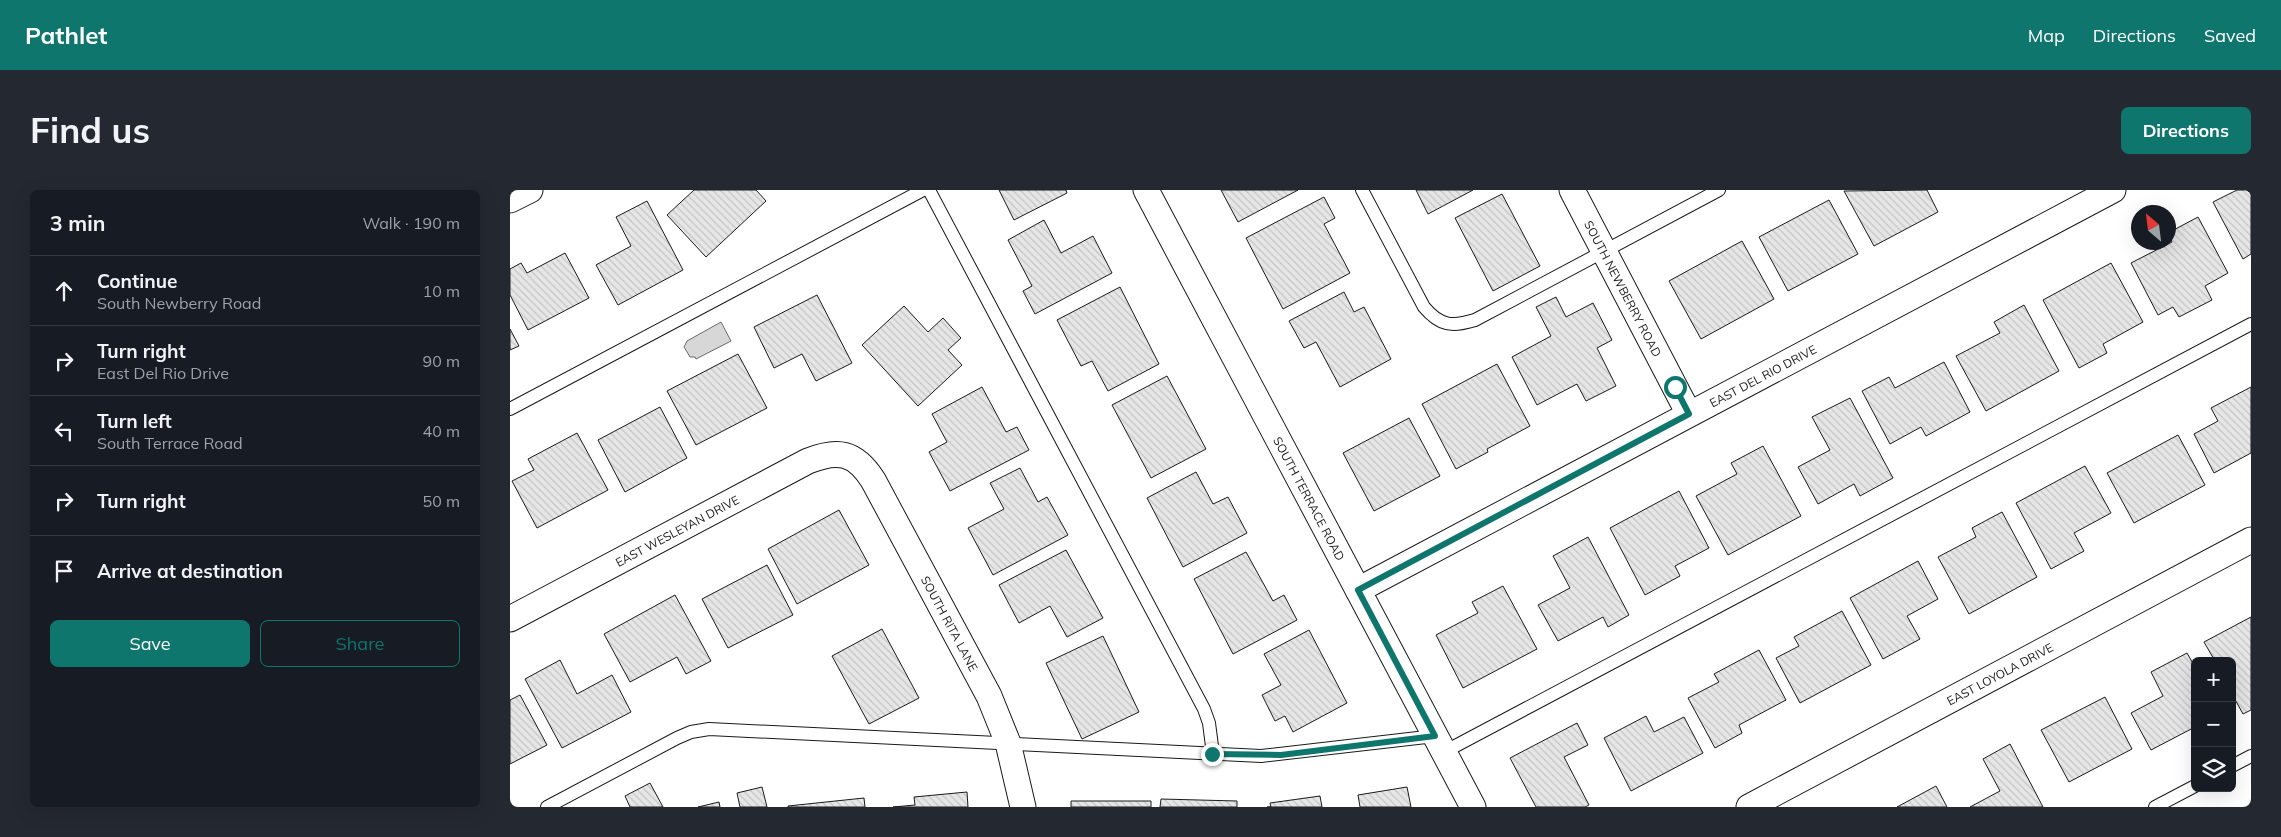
<!DOCTYPE html>
<html lang="en">
<head>
<meta charset="utf-8">
<style>
	body { margin:0; font-family:Mulish,sans-serif; background:#242831; color:#f1f3f6 }
	.controls { position:absolute; right:15px; bottom:15px; display:grid; overflow:hidden; border-radius:8px; box-shadow:0 5px 20px #0002 }
	.controls button { width:45px; height:45px; display:grid; place-items:center; padding:0; border:0; border-bottom:1px solid #363941; background:#171b24; color:#f1f3f6; font:25px sans-serif }
	.compass { position:absolute; left:1621px; top:15px; width:45px; height:45px; border-radius:50%; background:#171b24; box-shadow:0 5px 20px #0002; rotate:332deg }
	.stop { position:absolute; width:15px; height:15px; margin:-11px; border:4px solid #0f766e; border-radius:50%; background:#fff }
	.stop.end { background:#0f766e; border-color:#fff; box-shadow:0 1px 5px #0008 }
	.list { margin:0; padding:0; list-style:none }
	h2 { display:flex; justify-content:space-between; align-items:center; height:65px; margin:0; padding:0 20px; font-size:21px }
	h2 small { font-size:16px; font-weight:400; color:#9ea1a6 }
	.list li { display:grid; grid-template-columns:32px 1fr auto; gap:15px; align-items:center; box-sizing:border-box; height:70px; padding:0 20px; border-top:1px solid #363941 }
	.list b { display:block; font-size:19px; white-space:nowrap }
	.list p { margin:0; font-size:16px; white-space:nowrap; color:#9ea1a6 }
	.list em { font-size:16px; font-style:normal; color:#9ea1a6 }
	.actions { display:flex; gap:10px; padding:15px 20px }
	.actions a { flex:1; padding:11px 0; border:1px solid #0f766e; border-radius:8px; text-align:center; font-size:18px; color:#0f766e }
	.actions .main { background:#0f766e; color:#fff }
	.icon { flex:none; width:28px; height:28px; fill:none; stroke:currentColor; stroke-width:2; stroke-linecap:round; stroke-linejoin:round }
	.map { position:relative; flex:none; width:1741px; height:617px; overflow:hidden; border-radius:8px }
	header { display:flex; align-items:center; gap:30px; box-sizing:border-box; height:70px; padding:0 25px; background:#0f766e; color:#fff }
	header strong { font-size:24px }
	nav { display:flex; gap:28px; margin-inline-start:auto; font-size:18px }
	.intro { display:flex; align-items:center; justify-content:space-between; box-sizing:border-box; height:120px; padding:0 30px }
	h1 { margin:0; font-size:35px }
	.button { padding:12px 22px; border-radius:8px; background:#0f766e; color:#fff; font-size:18px; font-weight:700 }
	main { display:flex; gap:30px; padding:0 30px }
	aside { flex:1; background:#171b24; border-radius:8px; box-shadow:0 5px 20px #0002 }
	.map>svg:first-child { display:block }
</style>
</head>
<body>
<header>
<strong>Pathlet</strong>
<nav><a>Map</a><a>Directions</a><a>Saved</a></nav>
</header>
<div class="intro"><h1>Find us</h1><a class="button">Directions</a></div>
<main>
<aside>
<h2>3 min<small>Walk · 190 m</small></h2>
<ul class="list">
<li><svg class="icon" aria-label="ahead" viewBox="0 0 24 24"><path d="M12 20V5M6 11l6-6 6 6"/></svg><div><b>Continue</b><p>South Newberry Road</p></div><em>10 m</em></li>
<li><svg class="icon" aria-label="right" viewBox="0 0 24 24"><path d="M7 20v-9h11M14 6l5 5-5 5"/></svg><div><b>Turn right</b><p>East Del Rio Drive</p></div><em>90 m</em></li>
<li><svg class="icon" aria-label="left" viewBox="0 0 24 24"><path d="M17 20v-9H6M10 6l-5 5 5 5"/></svg><div><b>Turn left</b><p>South Terrace Road</p></div><em>40 m</em></li>
<li><svg class="icon" aria-label="right" viewBox="0 0 24 24"><path d="M7 20v-9h11M14 6l5 5-5 5"/></svg><div><b>Turn right</b></div><em>50 m</em></li>
<li><svg class="icon" aria-label="arrive" viewBox="0 0 24 24"><path d="M6 21V4h12l-3 4 3 4H6"/></svg><div><b>Arrive at destination</b></div></li>
</ul>
<div class="actions"><a class="main">Save</a><a>Share</a></div>
</aside>
<div class="map">
<svg width="1741" height="617" viewBox="0 0 1741 617">
	<defs>
		<pattern id="building-back-hatch" width="6" height="6" patternUnits="userSpaceOnUse" patternTransform="scale(1.25)"><rect width="6" height="6" fill="#e6e6e6"/><path d="M-1 5l2 2M0 0l6 6M5-1l2 2" fill="none" stroke="#c5c5c5"/></pattern>
	</defs>
	<rect width="100%" height="100%" fill="#fff"/>
	<path fill="#d7d7d7" stroke="#6a6a6a" d="M211,132l10,19 -35,18 -1,-2h-5l-6,-10 3,-6z"/>
	<path fill="url(#building-back-hatch)" stroke="#1a1a1a" d="M184,0h62l10,11 -60,56 -39,-42z
		M489,0h67l1,3 -53,27z
		M711,0h77l-60,32z
		M906,0h57l-45,24z
		M1417,0l11,22 -64,34 -30,-55z
		M1727,0h14v64l-8,5 -30,-57z
		M992,4l38,72 -47,25 -38,-73z
		M814,7l11,21 -11,6 26,49 -67,36 -37,-71z
		M1319,10l29,54 -70,37 -29,-54z
		M137,11l36,69 -65,35 -22,-40 35,-19 -15,-29z
		M1688,27l30,56 -23,13 7,14 -33,17 -6,-10 -15,8 -27,-52 41,-21 -4,-9z
		M534,30l17,33 32,-17 19,37 -77,41 -12,-23 9,-5 -24,-46z
		M1232,51l32,58 -73,40 -32,-58z
		M55,63l24,45 -61,32 -18,-35v-26l11,-6 6,10z
		M1601,73l32,59 -40,22 4,9 -28,15 -36,-68z
		M610,97l39,77 -51,27 -16,-30 -11,5 -24,-46z
		M834,102l10,20 10,-5 27,52 -51,28 -24,-45 -12,6 -15,-27z
		M307,105l35,68 -36,18 -14,-27 -28,14 -20,-41z
		M1046,107l10,20 27,-14 19,37 -15,8 19,38 -30,15 -9,-17 -40,21 -25,-48 39,-21 -15,-29z
		M1514,115l35,66 -73,40 -30,-55 44,-23 -6,-11z
		M394,116l24,26 15,-14 18,20 -13,12 14,15 -44,41 -56,-61z
		M0,139l9,17 -9,4z
		M228,164l29,54 -71,37 -29,-54z
		M1434,172l26,50 -44,24 -5,-9 -31,17 -28,-53 27,-14 6,11z
		M987,174l33,62 -43,23 1,3 -32,17 -34,-65z
		M657,186l39,73 -55,29 -39,-73z
		M472,197l24,45 11,-5 12,23 -79,41 -21,-39 18,-10 -15,-28z
		M1741,197v66l-37,20 -20,-39 24,-13 -7,-13z
		M1340,208l43,80 -33,18 -6,-12 -36,20 -20,-37 32,-17 -18,-33z
		M150,217l27,51 -62,34 -27,-52z
		M899,228l31,58 -66,35 -31,-58z
		M67,243l31,57 -71,38 -25,-47 22,-11 -6,-11z
		M1668,245l27,50 -71,38 -27,-50z
		M1253,256l38,70 -73,39 -32,-59 41,-22 -6,-11z
		M1575,276l26,47 -37,20 10,18 -33,18 -35,-66z
		M510,278l18,34 9,-5 21,38 -75,40 -25,-47 36,-19 -14,-26z
		M686,282l17,32 15,-7 19,36 -64,34 -36,-69z
		M1169,301l30,57 -34,18 5,10 -35,19 -35,-67z
		M329,320l30,55 -72,39 -29,-55z
		M1492,322l35,65 -68,37 -31,-57 38,-20 -4,-9z
		M1078,347l41,78 -21,12 -5,-10 -45,24 -20,-36 32,-17 -17,-32z
		M556,360l37,68 -36,19 -17,-31 -31,17 -20,-38z
		M736,362l27,49 11,-6 13,25 -64,34 -39,-75z
		M1408,371l20,38 -31,17 13,23 -37,20 -33,-61z
		M257,375l26,50 -65,33 -26,-49z
		M993,396l34,63 -74,39 -27,-53 42,-22 -6,-11z
		M165,405l36,66 -25,13 -9,-17 -47,25 -26,-48z
		M1332,421l29,54 -71,38 -24,-45 23,-12 -5,-9z
		M1741,427v93l-8,4 -11,-20v-33h-17l-11,-19z
		M372,439l37,69 -50,26 -37,-68z
		M799,440l38,73 -54,29 -8,-16 -10,5 -13,-26 19,-10 -17,-31z
		M593,446l36,76 -57,27 -36,-76z
		M1249,460l27,50 -47,25 3,8 -27,15 -27,-50 31,-16 -5,-8z
		M1677,463l8,14v60l-44,23 -20,-37 32,-17 -12,-24z
		M50,470l17,34 35,-19 19,37 -69,36 -37,-69z
		M10,505l27,50 -37,19v-64z
		M1595,507l27,52 -63,33 -28,-52z
		M1136,526l8,16 30,-15 19,36 -72,38 -27,-53z
		M1067,533l11,22 -24,12 25,48 -4,2h-49l-26,-49z
		M1500,554l33,63h-73l30,-16 -17,-32z
		M140,593l13,24h-33l-5,-11z
		M1426,596l11,21h-50z
		M252,597l5,20h-27l-3,-14z
		M897,597l4,20h-51l-2,-12z
		M457,602l1,15h-75l22,-2 -1,-8z
		M810,606l2,11h-55h4l-1,-4z
		M354,608l1,9h-77v-1z
		M651,609l76,2v6h-77z
		M561,611h80v6h-80z
		M209,612l1,5h-22z"/>
	<g fill="none" stroke-linecap="round" stroke-linejoin="round">
		<defs>
			<path id="lane" d="M419,0l275,519 5,14 4,31
				M852,0l62,117c16,19 28,20 51,13l244,-130
				M0,219l413,-219
				M934,562l807,-428
				M1722,576l19,-10
				M37,617l130,-69 14,-6 18,-3 552,27 174,-20
				M1645,617l40,-21"/>
			<g id="street">
				<path id="s1" d="M636,0l327,617"/>
				<path id="s2" d="M1062,0l117,224"/>
				<path d="M0,10l20,-10"/>
				<path id="s3" d="M848,400l755,-400"/>
				<path id="s4" d="M0,429l298,-158c30,-12 47,-9 65,19l116,216 19,47 15,64"/>
				<path id="s5" d="M1239,617l502,-267"/>
			</g>
		</defs>
		<use href="#lane" stroke="#1a1a1a" stroke-width="14"/>
		<use href="#street" stroke="#1a1a1a" stroke-width="27"/>
		<use href="#lane" stroke="#fff" stroke-width="12"/>
		<use href="#street" stroke="#fff" stroke-width="25"/>
	</g>
	<g fill="none" stroke-linecap="round" stroke-linejoin="round">
		<path stroke="#0f766e" stroke-width="6" d="M702,564l69,1 154,-19 -77,-146 331,-176 -14,-27"/>
	</g>
	<g text-anchor="middle" dominant-baseline="central" stroke-width="4" stroke-linejoin="round" paint-order="stroke">
		<g font-size="12" fill="#1a1a1a" stroke="#fff">
			<text stroke="none"><textPath href="#s2" startOffset="111">SOUTH NEWBERRY ROAD</textPath></text>
			<text stroke="none"><textPath href="#s3" startOffset="458">EAST DEL RIO DRIVE</textPath></text>
			<text stroke="none"><textPath href="#s1" startOffset="349">SOUTH TERRACE ROAD</textPath></text>
			<text stroke="none"><textPath href="#s4" startOffset="189">EAST WESLEYAN DRIVE</textPath></text>
			<text stroke="none"><textPath href="#s4" startOffset="576">SOUTH RITA LANE</textPath></text>
			<text stroke="none"><textPath href="#s5" startOffset="284">EAST LOYOLA DRIVE</textPath></text>
		</g>
	</g>
</svg>
<div class="controls">
<button>+</button>
<button>−</button>
<button><svg class="icon" aria-label="layers" viewBox="0 0 24 24"><path d="M12 4l9 5-9 5-9-5zM3 14l9 5 9-5"/></svg></button>
</div>
<svg class="compass" viewBox="-18 -18 36 36"><path d="M0-13l5 13h-10z" fill="#e53935"/><path d="M0 13l5-13h-10z" fill="#9ea1a6"/></svg>
<div class="stop" style="left:1165px;top:197px"></div>
<div class="stop end" style="left:702px;top:564px"></div>
</div>
</main>
</body>
</html>
